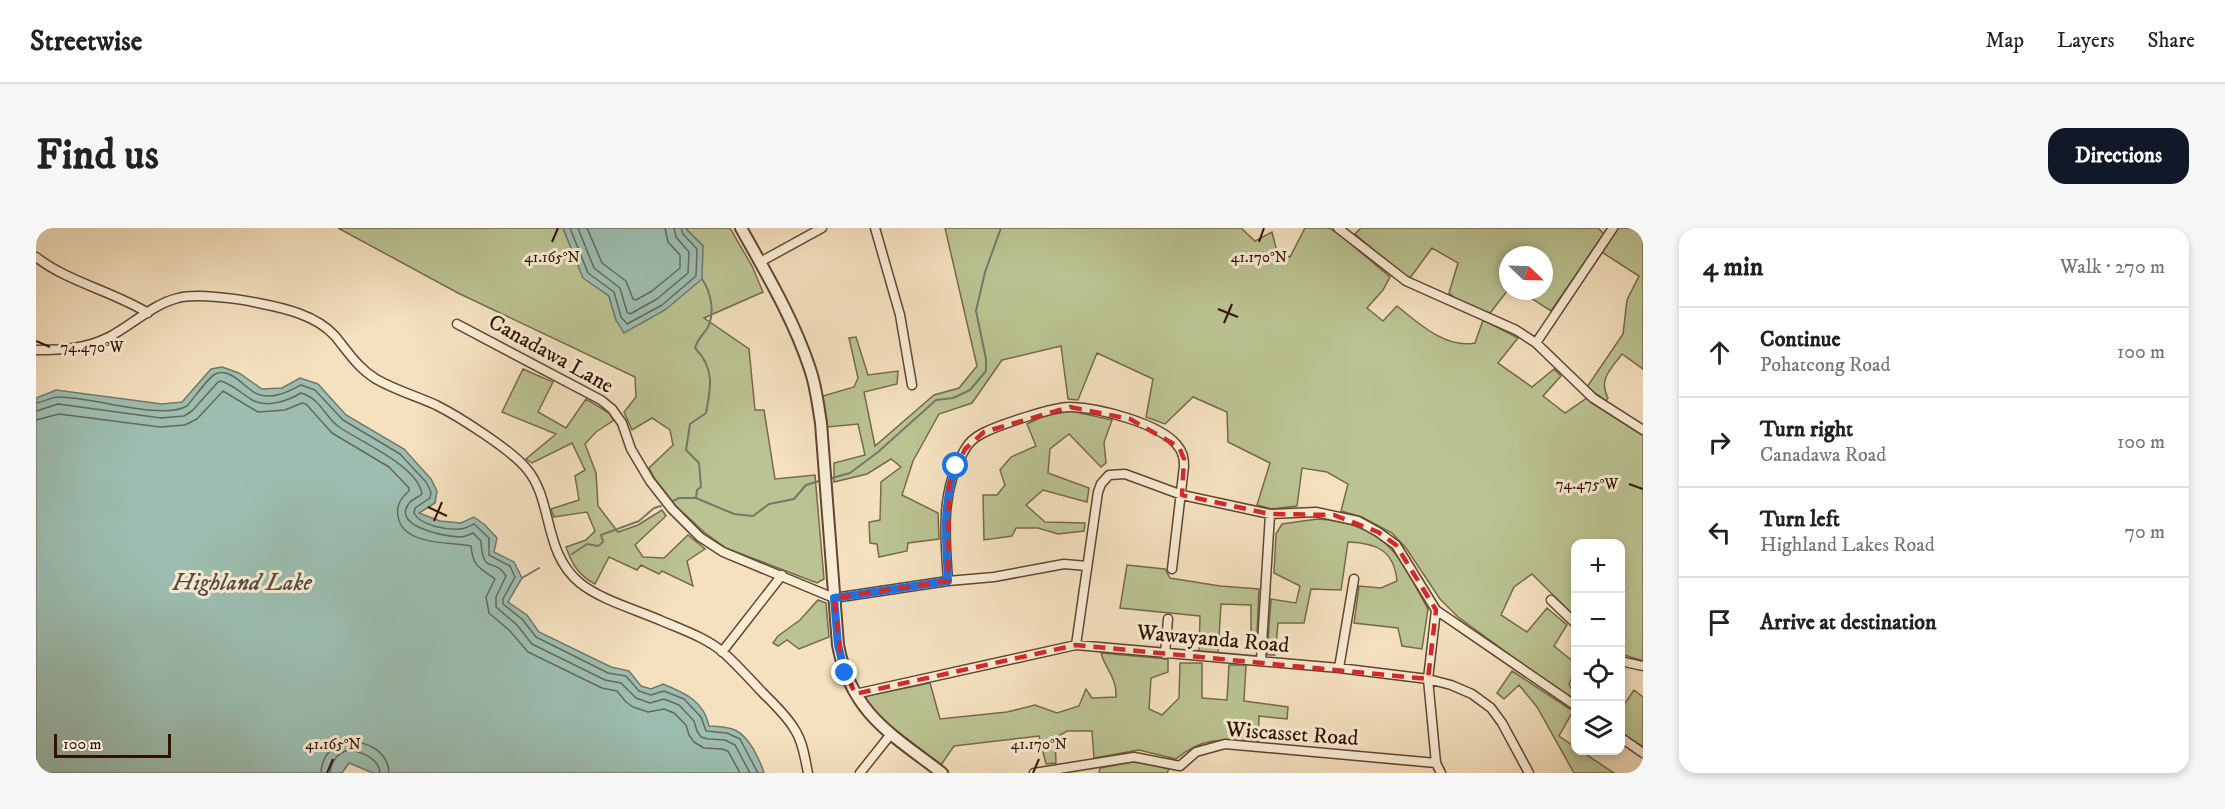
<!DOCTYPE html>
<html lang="en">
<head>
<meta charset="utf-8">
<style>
	body { margin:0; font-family:"IM FELL DW Pica",serif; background:#f6f6f6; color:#222 }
	.controls { position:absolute; right:18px; bottom:18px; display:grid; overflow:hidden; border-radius:12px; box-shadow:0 3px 9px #0003 }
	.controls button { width:54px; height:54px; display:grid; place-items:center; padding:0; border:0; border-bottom:2px solid #e0e0e0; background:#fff; color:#222; font:30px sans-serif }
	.compass { position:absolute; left:1463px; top:18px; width:54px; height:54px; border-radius:50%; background:#fff; box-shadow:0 3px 9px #0003; rotate:113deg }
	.scale { position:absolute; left:18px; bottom:15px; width:117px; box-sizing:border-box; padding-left:6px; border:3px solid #321102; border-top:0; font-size:16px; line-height:21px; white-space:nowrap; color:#321102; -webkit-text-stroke:4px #f8ecd5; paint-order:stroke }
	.stop { position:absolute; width:18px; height:18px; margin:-14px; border:4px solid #1a73e8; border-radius:50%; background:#fff }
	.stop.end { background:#1a73e8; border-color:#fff; box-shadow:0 2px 6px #0008 }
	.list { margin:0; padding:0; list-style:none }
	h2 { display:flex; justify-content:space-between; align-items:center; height:78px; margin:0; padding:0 24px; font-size:26px }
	h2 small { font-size:20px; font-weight:400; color:#767676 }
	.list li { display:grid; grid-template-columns:39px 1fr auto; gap:18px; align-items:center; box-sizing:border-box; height:90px; padding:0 24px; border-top:2px solid #e0e0e0 }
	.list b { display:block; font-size:22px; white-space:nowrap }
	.list p { margin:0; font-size:20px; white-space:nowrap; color:#767676 }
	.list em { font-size:20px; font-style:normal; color:#767676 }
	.icon { flex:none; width:33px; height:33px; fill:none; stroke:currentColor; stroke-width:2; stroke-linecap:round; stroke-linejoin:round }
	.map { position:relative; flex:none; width:1607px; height:545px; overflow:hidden; border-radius:18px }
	header { display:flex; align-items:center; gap:36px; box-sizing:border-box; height:84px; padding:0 30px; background:#fff; border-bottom:2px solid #e0e0e0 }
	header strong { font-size:28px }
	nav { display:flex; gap:33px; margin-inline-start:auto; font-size:21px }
	.intro { display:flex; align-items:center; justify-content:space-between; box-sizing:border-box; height:144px; padding:0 36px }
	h1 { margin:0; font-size:42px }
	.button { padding:15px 27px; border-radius:18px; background:#111827; color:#fff; font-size:21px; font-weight:700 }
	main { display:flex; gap:36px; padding:0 36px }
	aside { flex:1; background:#fff; border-radius:18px; box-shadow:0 3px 9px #0003 }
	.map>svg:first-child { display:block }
</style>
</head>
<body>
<header>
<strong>Streetwise</strong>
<nav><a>Map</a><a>Layers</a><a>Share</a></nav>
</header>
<div class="intro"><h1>Find us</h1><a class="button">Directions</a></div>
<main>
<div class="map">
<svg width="1607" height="545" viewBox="0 0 1607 545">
	<rect width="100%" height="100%" fill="#f5e1bf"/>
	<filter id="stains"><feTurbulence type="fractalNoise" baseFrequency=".00333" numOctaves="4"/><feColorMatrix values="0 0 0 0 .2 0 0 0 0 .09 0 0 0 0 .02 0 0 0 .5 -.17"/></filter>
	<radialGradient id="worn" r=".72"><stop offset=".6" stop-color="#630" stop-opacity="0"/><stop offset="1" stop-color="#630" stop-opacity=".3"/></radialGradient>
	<path fill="#bbc392" stroke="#766a4a" stroke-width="1.5" d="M302,0h225l20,49 26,19 7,24 87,-74 -18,-18h45l22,38 11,26 -59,26 45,31 6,61h9l11,69 40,-4 9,104 -7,4 -91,-35 -21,-15 -29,-27 -21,-27 -6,-11 24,-23 -3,-15 -18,-12 -20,12 -8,-18 12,-15 -1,-20 -177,-84z
		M909,0h296l14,13 17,-9 5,20 13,5 15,-29h24l9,5 52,44 -7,13 -16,18 16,13 14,-15c21,17 49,43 78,37l8,-23 35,18 -20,25 34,24 22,-18 7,7 -18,20 22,17 22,-15 56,36v227l-22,-7 -1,-110h-44l-1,73 -43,-43 -18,13 -13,28 26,17 20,-24 20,17 -13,21 21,17v7l-6,14 6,11v7l-117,-85 -18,-18 -34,-51 -14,-15 -30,-16 -21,-6 7,-27 -21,-12 -25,-4 -5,38 -25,3 -15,-4 13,-42 -42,-21 -1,-30 -34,-15 -28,27 -19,-7 7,-38 -56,-26 -19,47 -10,-1 -7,-53 -59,14 -30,43 -33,11 -26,47 -11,34 36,18 1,26 -31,4 -1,8 -28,6 -2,-13 -7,-1 -1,-21 11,-2 1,-38 20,-15 -10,-8 -24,15 -33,8v-19l31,-8 -7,-31 -31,3 -4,-31 31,-9 4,-9 -9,-40 7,-1 12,38 30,-4 -1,13 -33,8 11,54 59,-51 25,-7 18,-22z
		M1325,0h237l6,6 -53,77 -31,-20h24v-36h-36v35l-18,23 -31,-11 -10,-9 9,-30 -26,-15 -22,30 -15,-9 -40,-35z
		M1581,0h26v141l-21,-15c-11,15 -24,25 -14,44l-2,3 -19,-14 36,-53 4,-34 12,-24 -39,-25z
		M487,141l30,13 -15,30 28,16 20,-29 23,14 5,7 -18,12 -11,12 11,29 2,33 20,26 20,-7 24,-15 4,6 -31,29 8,12 21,1 24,-23 17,14 -18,12 6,25 -31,-15 -3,3 -18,-9 -4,5 -28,-13 -14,27c-17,-9 -23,-20 -29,-37l20,-7 9,-9 -8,-19 -33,5 -3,-8 28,-9 -4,-24 10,-6 -13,-27 -40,20 -6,-4 30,-25 -54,-22z
		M1035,183l41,9 -8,22 2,21 -5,4 -32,-33 -19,15 -2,24 41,15 -2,14 -44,-12 -17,15 19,17 40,1 -1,8 -26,3 -20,-6h-22l-4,8 -28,4 -1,-45h14l8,-10 -5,-15 11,-13 25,-11 -9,-22 17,-8z
		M1281,291c27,1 56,10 75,31 13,14 26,42 36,59l-6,40 -20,-3 -4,-18 -44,-5 5,-37 22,2 16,-7c-3,-31 -21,-38 -49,-39l-7,48 -30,-1 -7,34h-26l-3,32h-8l4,-56 25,4 4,-17 -26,-13 2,-39 6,-10z
		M1091,337l38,4 5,9 50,8 39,3 -2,44h-6v-28l-30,-1 -3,49 -19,-1 1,-36 -80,-8z
		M782,372l8,3 3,34 -30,12 -12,-9 -9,6 -5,-3 5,-7 22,-16z
		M1065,425l67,6v13l-17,6 -2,31 13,6 17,-17 1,-35h22v35l25,2 2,-35h17l-2,36 44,6 -1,12 -28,-3 -1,26c-33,-3 -55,-6 -82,17l-37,-9 -45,8 -2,-27h-25l-12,7 1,25 -10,1 -7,-28 -85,10 -13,19 -60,-46 -16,-19 2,-4 63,-13 10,36 67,-7 28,-7 22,8 22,-7 7,-17 6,9 24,-1c1,-19 -10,-27 -15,-44z
		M1476,443l61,40 -14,25 16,11 1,3 5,1 33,22h-40l-37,-66 -18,-22 -15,14 -7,-6z
		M1598,462l9,7v50l-22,-14v-24z
		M1096,534l19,2 18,5 -2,4h-68l1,-5z"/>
	<path fill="#9cbeb1" stroke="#72796b" stroke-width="1.5" d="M527,0h122l18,18 -1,33 -37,31 -41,23 -8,-13 -7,-24 -26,-18z
		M186,139l17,6 23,16 20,-1 18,-10 18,6 28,31 58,34 27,30 6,12 -2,12 -16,10 21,8 21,2 13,-6 11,8 12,13 -3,14 20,10 8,16 -14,24 19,13 12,17 72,35 18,4 12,15 10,3 12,-5c22,9 41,17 46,42 25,1 32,3 45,24 4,8 8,15 10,23h-391l-24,-10 -7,10h-306v-375l20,-8 106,14 20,-2 29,-33z"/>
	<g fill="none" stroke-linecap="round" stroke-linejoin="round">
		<path stroke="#67685a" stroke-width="1.5" d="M534,0l18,45 26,19 7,25 6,7 35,-19 34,-29 1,-27 -14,-15 -2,-6
			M542,0l16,40 26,20 7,24 3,2 27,-15 31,-26 1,-21 -13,-15 -2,-9
			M551,0l15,35 24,18 7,18 3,1 16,-9 28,-23v-13l-12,-13 -3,-14
			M0,175c8,-1 15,-6 22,-6 32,-1 103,24 129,9 7,-8 20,-27 28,-32 17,-8 32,18 45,21 15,4 29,-4 41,-10l14,5 28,30 57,34 26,28 5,10 -1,6 -15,10 -1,5c7,13 33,17 46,16 5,0 10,-3 14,-5l15,14v17l21,11 5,11 -12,22v5l19,15 14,18 72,36 18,3 13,15 12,4 13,-4 20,8 17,18 5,14 21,2 13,6 18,34
			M0,183l22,-7 103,14 23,-2 8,-5 26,-29 3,-1c13,4 22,14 33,20 15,7 35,-1 47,-8 19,5 24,24 38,34 22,15 79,39 83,67 -3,3 -9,5 -12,8 -21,25 36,34 49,35 5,0 10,-2 14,-4l8,8c2,36 13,15 25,35l-10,21v10l21,18 15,19 73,36 16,3 15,15 14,5 14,-4 15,6 15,16 3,10 4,6 7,2 17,1 10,5 15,28
			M0,192l23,-6 101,13 25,-2 12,-6 26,-28 35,21 27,-2 17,-7 4,1 26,29 57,34 20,21v3c-8,7 -13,14 -11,25 4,30 53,26 73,30 2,21 8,21 24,33l-9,18 3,16 21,18 18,21 74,36 15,3 9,11 7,5 15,5 16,-3 10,4 12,12 3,10 5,7 10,6 18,1 6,2 12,22
			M285,545c2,-45 67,-37 68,0
			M294,545c1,-11 8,-21 19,-23 13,2 30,8 31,23"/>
		<path stroke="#72796b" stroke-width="2" d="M796,250l18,-5 28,-21 58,-52 17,-2 17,-8 16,-19v-12l-10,-48 9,-39 16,-44
			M660,270l1,-8 4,-3 -2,-24 -13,-13 4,-26 16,-11c5,-25 9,-45 -11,-65 3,-11 8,-12 13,-21 7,-15 3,-35 -6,-48
			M637,273l6,-3h17l38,16 19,2 16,-12 25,-5 12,-14 13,-4
			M536,326l15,-10 11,2 5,-4 -2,-7 38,-14 15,-13 7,-2
			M486,350l17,-10"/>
		<defs>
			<path id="minor" d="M839,0l25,87 12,70
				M1302,0l68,53 110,49 20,13 57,55 50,32
				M0,29c32,25 76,34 112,56
				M724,34l62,-34
				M421,96l144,76 11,9 10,14 9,26 19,32 22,28 28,28 23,15 111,46 114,-17 46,-4 70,-13 23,2
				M1500,115l77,-115
				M0,122c26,0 49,-1 73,-13 23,-12 44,-33 69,-39 18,-5 62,1 80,5 26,5 58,12 77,33 13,16 23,32 41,43 19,11 40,17 60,26 22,11 74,44 90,63 28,32 16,84 54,115 21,17 57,27 82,38 21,9 45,17 62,32 13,12 26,26 38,39 12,12 25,24 33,38 8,12 10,29 13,43
				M912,353c-3,-45 -8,-89 16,-130 4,-8 11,-14 19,-18 16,-8 72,-27 88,-26 28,1 88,16 106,38 6,7 7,13 7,21l-12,103
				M1515,372l25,24
				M1400,382l-8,69 8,84 5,10
				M1040,417l22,-153 3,-8 8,-9 16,-1 57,21 88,19 46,-2 42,9 20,11 18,13 40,65 140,96
				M686,424l60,-77
				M1129,426l3,-35
				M1225,432l9,-146
				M1584,433l23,5
				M1303,440l15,-89
				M819,466l221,-49 263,23 89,11 23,6 21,9 19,14 11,15 27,50
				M1584,509l23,16
				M824,545l31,-39
				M998,545l100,-16 46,9 16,-14 29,-8 211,19"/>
			<path id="tertiary" d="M705,0c25,45 53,92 69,141 6,17 8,36 11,54l17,222c13,68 53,89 104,128"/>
		</defs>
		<use href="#minor" stroke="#634531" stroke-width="11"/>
		<use href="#tertiary" stroke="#634531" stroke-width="14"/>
		<use href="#minor" stroke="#f8ecd5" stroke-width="8"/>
		<use href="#tertiary" stroke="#f8ecd5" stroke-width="10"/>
	</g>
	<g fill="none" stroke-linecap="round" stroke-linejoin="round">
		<path stroke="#1a73e8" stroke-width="8" d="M809,445l-7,-28 -4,-47 114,-17c-2,-41 -6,-76 8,-115"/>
	</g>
	<path fill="none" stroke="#d62828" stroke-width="4.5" stroke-dasharray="12 8" stroke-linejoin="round" d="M1034,179l60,12 49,28 5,12 -2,36 88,19 64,1 44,17 18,13 40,65 -8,69 -352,-34 -221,49 -14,-35 -7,-61 114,-17 1,-96 16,-36 19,-17z"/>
	<path fill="none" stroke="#321102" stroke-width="2" d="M516,14l6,-14M1223,14l5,-14M1182,81l20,8M1188,95l8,-19M0,113l14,6M1593,256l14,5M392,279l19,9M398,293l8,-19M291,545l6,-14M997,545l6,-14"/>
	<g text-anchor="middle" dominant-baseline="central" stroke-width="6" stroke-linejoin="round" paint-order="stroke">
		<g font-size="22" fill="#321102" stroke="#f8ecd5">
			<text transform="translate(515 126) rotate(29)">Canadawa Lane</text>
			<text transform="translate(1177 411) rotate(5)">Wawayanda Road</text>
			<text transform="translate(1256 506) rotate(4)">Wiscasset Road</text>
		</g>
		<g font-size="24" font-style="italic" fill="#574e3f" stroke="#f8ecd5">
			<text x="206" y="355">Highland Lake</text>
		</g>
	</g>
	<g font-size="15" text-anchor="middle" fill="#321102" stroke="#f8ecd5" stroke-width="6" stroke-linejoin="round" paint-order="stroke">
		<text x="516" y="34">41.165°N</text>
		<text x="1223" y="34">41.170°N</text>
		<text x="56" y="124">74.470°W</text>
		<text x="1551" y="261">74.475°W</text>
		<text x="297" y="521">41.165°N</text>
		<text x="1003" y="521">41.170°N</text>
	</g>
	<rect width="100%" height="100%" filter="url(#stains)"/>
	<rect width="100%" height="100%" fill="url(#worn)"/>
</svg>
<div class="controls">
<button>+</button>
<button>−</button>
<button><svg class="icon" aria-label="locate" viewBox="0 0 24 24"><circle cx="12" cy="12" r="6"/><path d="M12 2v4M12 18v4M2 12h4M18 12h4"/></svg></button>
<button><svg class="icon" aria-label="layers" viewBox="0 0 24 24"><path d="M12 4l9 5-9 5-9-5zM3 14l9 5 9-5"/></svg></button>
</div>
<svg class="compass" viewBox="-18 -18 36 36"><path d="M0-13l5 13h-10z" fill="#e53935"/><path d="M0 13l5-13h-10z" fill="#767676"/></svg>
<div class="scale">100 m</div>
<div class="stop" style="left:920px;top:238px"></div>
<div class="stop end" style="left:809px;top:445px"></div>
</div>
<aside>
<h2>4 min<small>Walk · 270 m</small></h2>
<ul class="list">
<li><svg class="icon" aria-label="ahead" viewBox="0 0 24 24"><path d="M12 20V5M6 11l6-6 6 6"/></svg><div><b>Continue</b><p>Pohatcong Road</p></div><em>100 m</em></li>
<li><svg class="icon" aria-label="right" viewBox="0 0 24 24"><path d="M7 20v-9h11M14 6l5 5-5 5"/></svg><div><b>Turn right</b><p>Canadawa Road</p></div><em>100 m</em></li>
<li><svg class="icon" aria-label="left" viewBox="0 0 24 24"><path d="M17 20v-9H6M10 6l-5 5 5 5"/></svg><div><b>Turn left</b><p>Highland Lakes Road</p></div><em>70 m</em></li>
<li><svg class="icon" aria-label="arrive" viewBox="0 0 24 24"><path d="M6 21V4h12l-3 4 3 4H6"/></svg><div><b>Arrive at destination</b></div></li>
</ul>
</aside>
</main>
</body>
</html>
